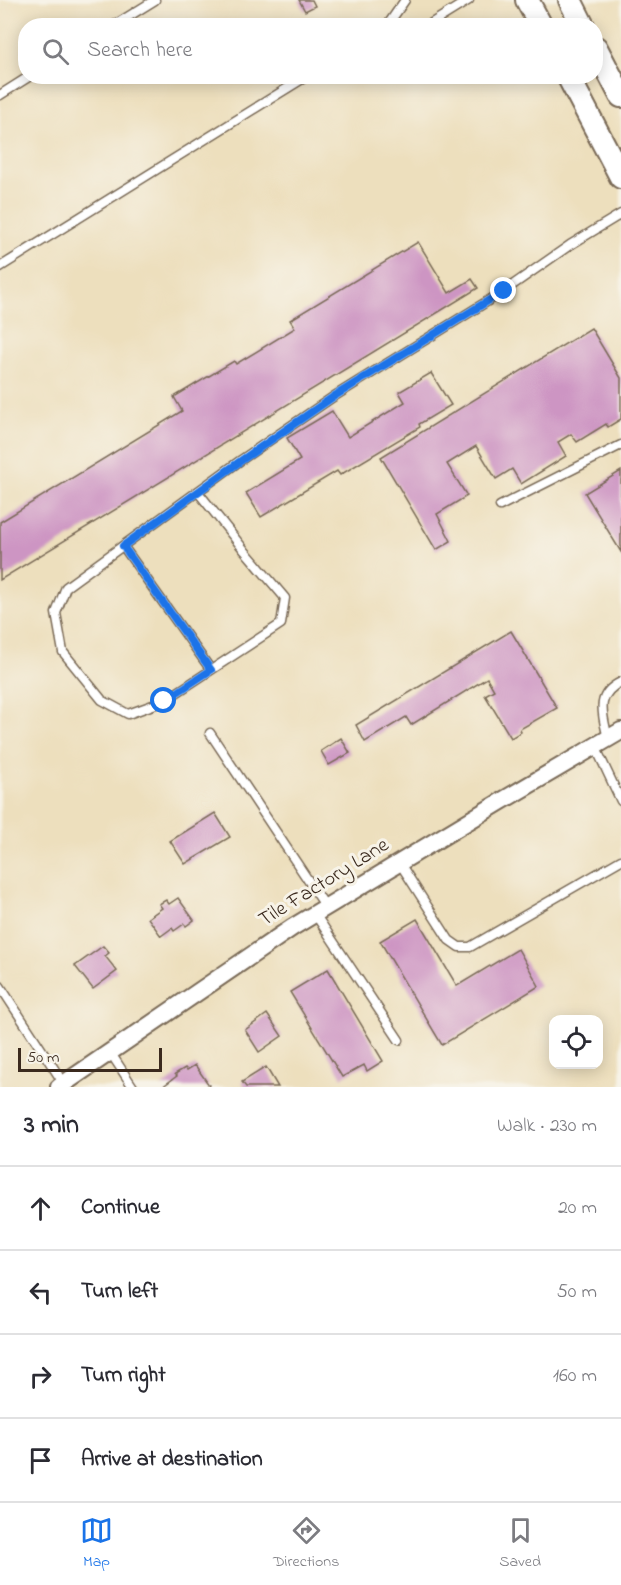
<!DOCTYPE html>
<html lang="en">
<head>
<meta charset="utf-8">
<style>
	body { margin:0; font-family:"Indie Flower",sans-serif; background:#f2f2f3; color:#2b2b33 }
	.controls { position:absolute; right:18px; bottom:18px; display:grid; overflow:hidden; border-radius:12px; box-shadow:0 3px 15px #0003 }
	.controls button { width:54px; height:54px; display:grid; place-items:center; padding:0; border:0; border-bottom:2px solid #e1e1e2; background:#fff; color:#2b2b33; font:30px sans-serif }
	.scale { position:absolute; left:18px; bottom:15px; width:144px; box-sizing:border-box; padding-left:6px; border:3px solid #3b2a1e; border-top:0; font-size:16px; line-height:21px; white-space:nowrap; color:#3b2a1e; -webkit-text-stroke:4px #f7f3e8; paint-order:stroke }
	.stop { position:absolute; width:18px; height:18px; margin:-14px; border:4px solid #1a73e8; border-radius:50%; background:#fff }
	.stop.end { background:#1a73e8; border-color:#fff; box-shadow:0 2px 6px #0008 }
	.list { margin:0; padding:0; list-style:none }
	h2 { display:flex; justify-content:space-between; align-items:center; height:78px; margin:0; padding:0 24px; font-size:26px }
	h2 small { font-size:20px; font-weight:400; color:#7c7c81 }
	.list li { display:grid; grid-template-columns:39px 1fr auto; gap:18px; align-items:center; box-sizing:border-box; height:84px; padding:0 24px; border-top:2px solid #e1e1e2 }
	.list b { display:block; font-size:22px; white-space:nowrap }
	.list em { font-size:20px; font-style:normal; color:#7c7c81 }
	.icon { flex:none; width:33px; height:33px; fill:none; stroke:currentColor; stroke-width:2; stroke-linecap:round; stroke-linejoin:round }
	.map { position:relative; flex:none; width:621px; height:1087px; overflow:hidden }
	.search { position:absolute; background:#fff; box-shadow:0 3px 15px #0003; left:18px; right:18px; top:18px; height:66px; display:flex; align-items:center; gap:15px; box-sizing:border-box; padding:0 21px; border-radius:24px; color:#7c7c81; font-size:22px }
	.sheet { height:414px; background:#fff }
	nav { display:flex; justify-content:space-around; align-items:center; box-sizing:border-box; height:84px; border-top:2px solid #e1e1e2; background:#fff; font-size:16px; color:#7c7c81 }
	nav a { display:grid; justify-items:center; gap:3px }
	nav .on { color:#1a73e8 }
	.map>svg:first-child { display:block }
</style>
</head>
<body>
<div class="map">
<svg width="621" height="1087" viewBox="0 0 621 1087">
	<rect width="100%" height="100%" fill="#f7f3e8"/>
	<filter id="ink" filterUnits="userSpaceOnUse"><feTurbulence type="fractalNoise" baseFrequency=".0167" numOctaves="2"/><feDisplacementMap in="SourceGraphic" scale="12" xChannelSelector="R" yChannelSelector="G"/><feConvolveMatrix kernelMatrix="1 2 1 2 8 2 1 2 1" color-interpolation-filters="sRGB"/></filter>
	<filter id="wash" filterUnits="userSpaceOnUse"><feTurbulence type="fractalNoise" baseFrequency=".008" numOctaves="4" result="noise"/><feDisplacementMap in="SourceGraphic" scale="24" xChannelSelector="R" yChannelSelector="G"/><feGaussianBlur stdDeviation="1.35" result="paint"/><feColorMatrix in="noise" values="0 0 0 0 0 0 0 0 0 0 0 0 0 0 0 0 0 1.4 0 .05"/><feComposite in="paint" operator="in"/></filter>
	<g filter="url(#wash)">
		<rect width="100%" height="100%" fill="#eddfbd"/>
		<g id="blocks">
			<path fill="#cd95c3" d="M299,0h13l3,6 -10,5z
				M418,242l31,51 23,-14 6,9 -478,292v-58l182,-111 -8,-14 60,-36 2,3 59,-36 -5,-8z
				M591,328l30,50v41l-13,8 -2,-3 -29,18 -6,-8 -13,8 8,14 -45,28 -9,-15 -16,10 -20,-33 -29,18 20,32 -30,18 14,27 -15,9 -55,-93z
				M431,373l20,32 -32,19 1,3 -80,48 -3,-4 -76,46 -15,-24 54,-33 -13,-22 45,-27 16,26 57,-35 -6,-10z
				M621,471v81l-36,-59z
				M511,631l46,77 -37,21 1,3 -10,6 -26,-43 9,-5 -7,-12 -76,47 -5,-8 -41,25 -9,-17z
				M341,738l9,15 -21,12 -8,-14z
				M215,813l15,24 -45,27 -15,-23z
				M178,898l16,22 -8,6 -2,-2 -10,7 -2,-3 -11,8 -13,-18 14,-10 -3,-4 7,-4 3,4z
				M417,919l40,67 61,-37 21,37 -97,59 -62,-104z
				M103,946l6,7 -4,3 12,15 -24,18 -18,-23z
				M328,969l55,92 -16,10 -3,-6 -22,12 -52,-85z
				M267,1014l15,22 -23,16 -14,-22z
				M195,1065l14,20 -3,2h-44l15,-11 -2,-2 10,-6 2,2z
				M266,1067l12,20h-32l-4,-5z"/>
		</g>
	</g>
	<g filter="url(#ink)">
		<use href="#blocks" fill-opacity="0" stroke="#796956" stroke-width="1.5"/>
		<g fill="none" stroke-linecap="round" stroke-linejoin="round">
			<defs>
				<path id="service" d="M113,26l42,-26
					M387,26l18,-26
					M427,26l42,-26
					M0,95l30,-19
					M0,267l307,-191
					M198,492l47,59 40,47 -4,26 -117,77 -36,13 -26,-14 -39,-48 -7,-39 10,-26 175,-127 92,-63 171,-106 66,-46 51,-31
					M500,506l121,-61
					M123,546l88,124
					M210,733l116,174
					M608,739c-5,-24 -14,-44 13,-57
					M595,746l26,55
					M399,862l50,78 10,7h11l151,-87
					M315,914l84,126
					M0,986l64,98
					M110,1052l23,35"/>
				<path id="minor" d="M59,1087l234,-160 207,-125 121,-71"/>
				<path id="secondary" d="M527,0l14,26
					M570,0l13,26
					M596,48l25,48
					M568,76l53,101"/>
			</defs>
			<use href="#service" stroke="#796956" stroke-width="11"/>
			<use href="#minor" stroke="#796956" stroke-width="20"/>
			<use href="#secondary" stroke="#796956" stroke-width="26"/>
			<use href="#service" stroke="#fff" stroke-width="8"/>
			<use href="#minor" stroke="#fff" stroke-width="16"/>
			<use href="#secondary" stroke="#fff" stroke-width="22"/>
		</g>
	</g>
	<g fill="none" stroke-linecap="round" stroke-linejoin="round" filter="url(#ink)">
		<path stroke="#1a73e8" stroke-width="8" d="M164,701l47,-31 -88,-124 119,-86 91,-63 171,-106"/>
	</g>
	<g text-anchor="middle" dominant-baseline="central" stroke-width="6" stroke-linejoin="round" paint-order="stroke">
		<g font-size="21" fill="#3b2a1e" stroke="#f7f3e8">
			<text transform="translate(324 883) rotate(-32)">Tile Factory Lane</text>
		</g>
	</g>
</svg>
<div class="controls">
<button><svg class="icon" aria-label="locate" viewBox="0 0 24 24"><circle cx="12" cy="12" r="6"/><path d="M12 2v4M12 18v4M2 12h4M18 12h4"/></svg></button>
</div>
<div class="scale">50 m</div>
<div class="stop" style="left:164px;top:701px"></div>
<div class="stop end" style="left:504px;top:291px"></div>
<div class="search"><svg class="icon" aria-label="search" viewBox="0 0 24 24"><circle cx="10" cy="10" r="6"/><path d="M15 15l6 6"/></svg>Search here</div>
</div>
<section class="sheet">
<h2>3 min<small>Walk · 230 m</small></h2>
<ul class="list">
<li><svg class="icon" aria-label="ahead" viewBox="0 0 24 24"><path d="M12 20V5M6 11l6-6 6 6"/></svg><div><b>Continue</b></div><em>20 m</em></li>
<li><svg class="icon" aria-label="left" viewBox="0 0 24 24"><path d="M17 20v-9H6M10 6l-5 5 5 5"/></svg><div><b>Turn left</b></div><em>50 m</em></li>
<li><svg class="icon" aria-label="right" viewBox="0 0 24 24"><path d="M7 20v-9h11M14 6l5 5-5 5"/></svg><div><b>Turn right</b></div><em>160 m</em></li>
<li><svg class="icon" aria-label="arrive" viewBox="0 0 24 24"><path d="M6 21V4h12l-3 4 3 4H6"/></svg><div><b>Arrive at destination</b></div></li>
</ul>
</section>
<nav>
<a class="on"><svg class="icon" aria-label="map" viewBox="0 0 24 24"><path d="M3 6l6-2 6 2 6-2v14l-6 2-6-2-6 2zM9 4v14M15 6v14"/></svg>Map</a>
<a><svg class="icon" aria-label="directions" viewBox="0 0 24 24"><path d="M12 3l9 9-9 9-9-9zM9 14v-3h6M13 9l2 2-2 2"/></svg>Directions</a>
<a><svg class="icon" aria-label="saved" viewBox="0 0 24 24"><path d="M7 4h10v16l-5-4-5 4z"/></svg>Saved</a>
</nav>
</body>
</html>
